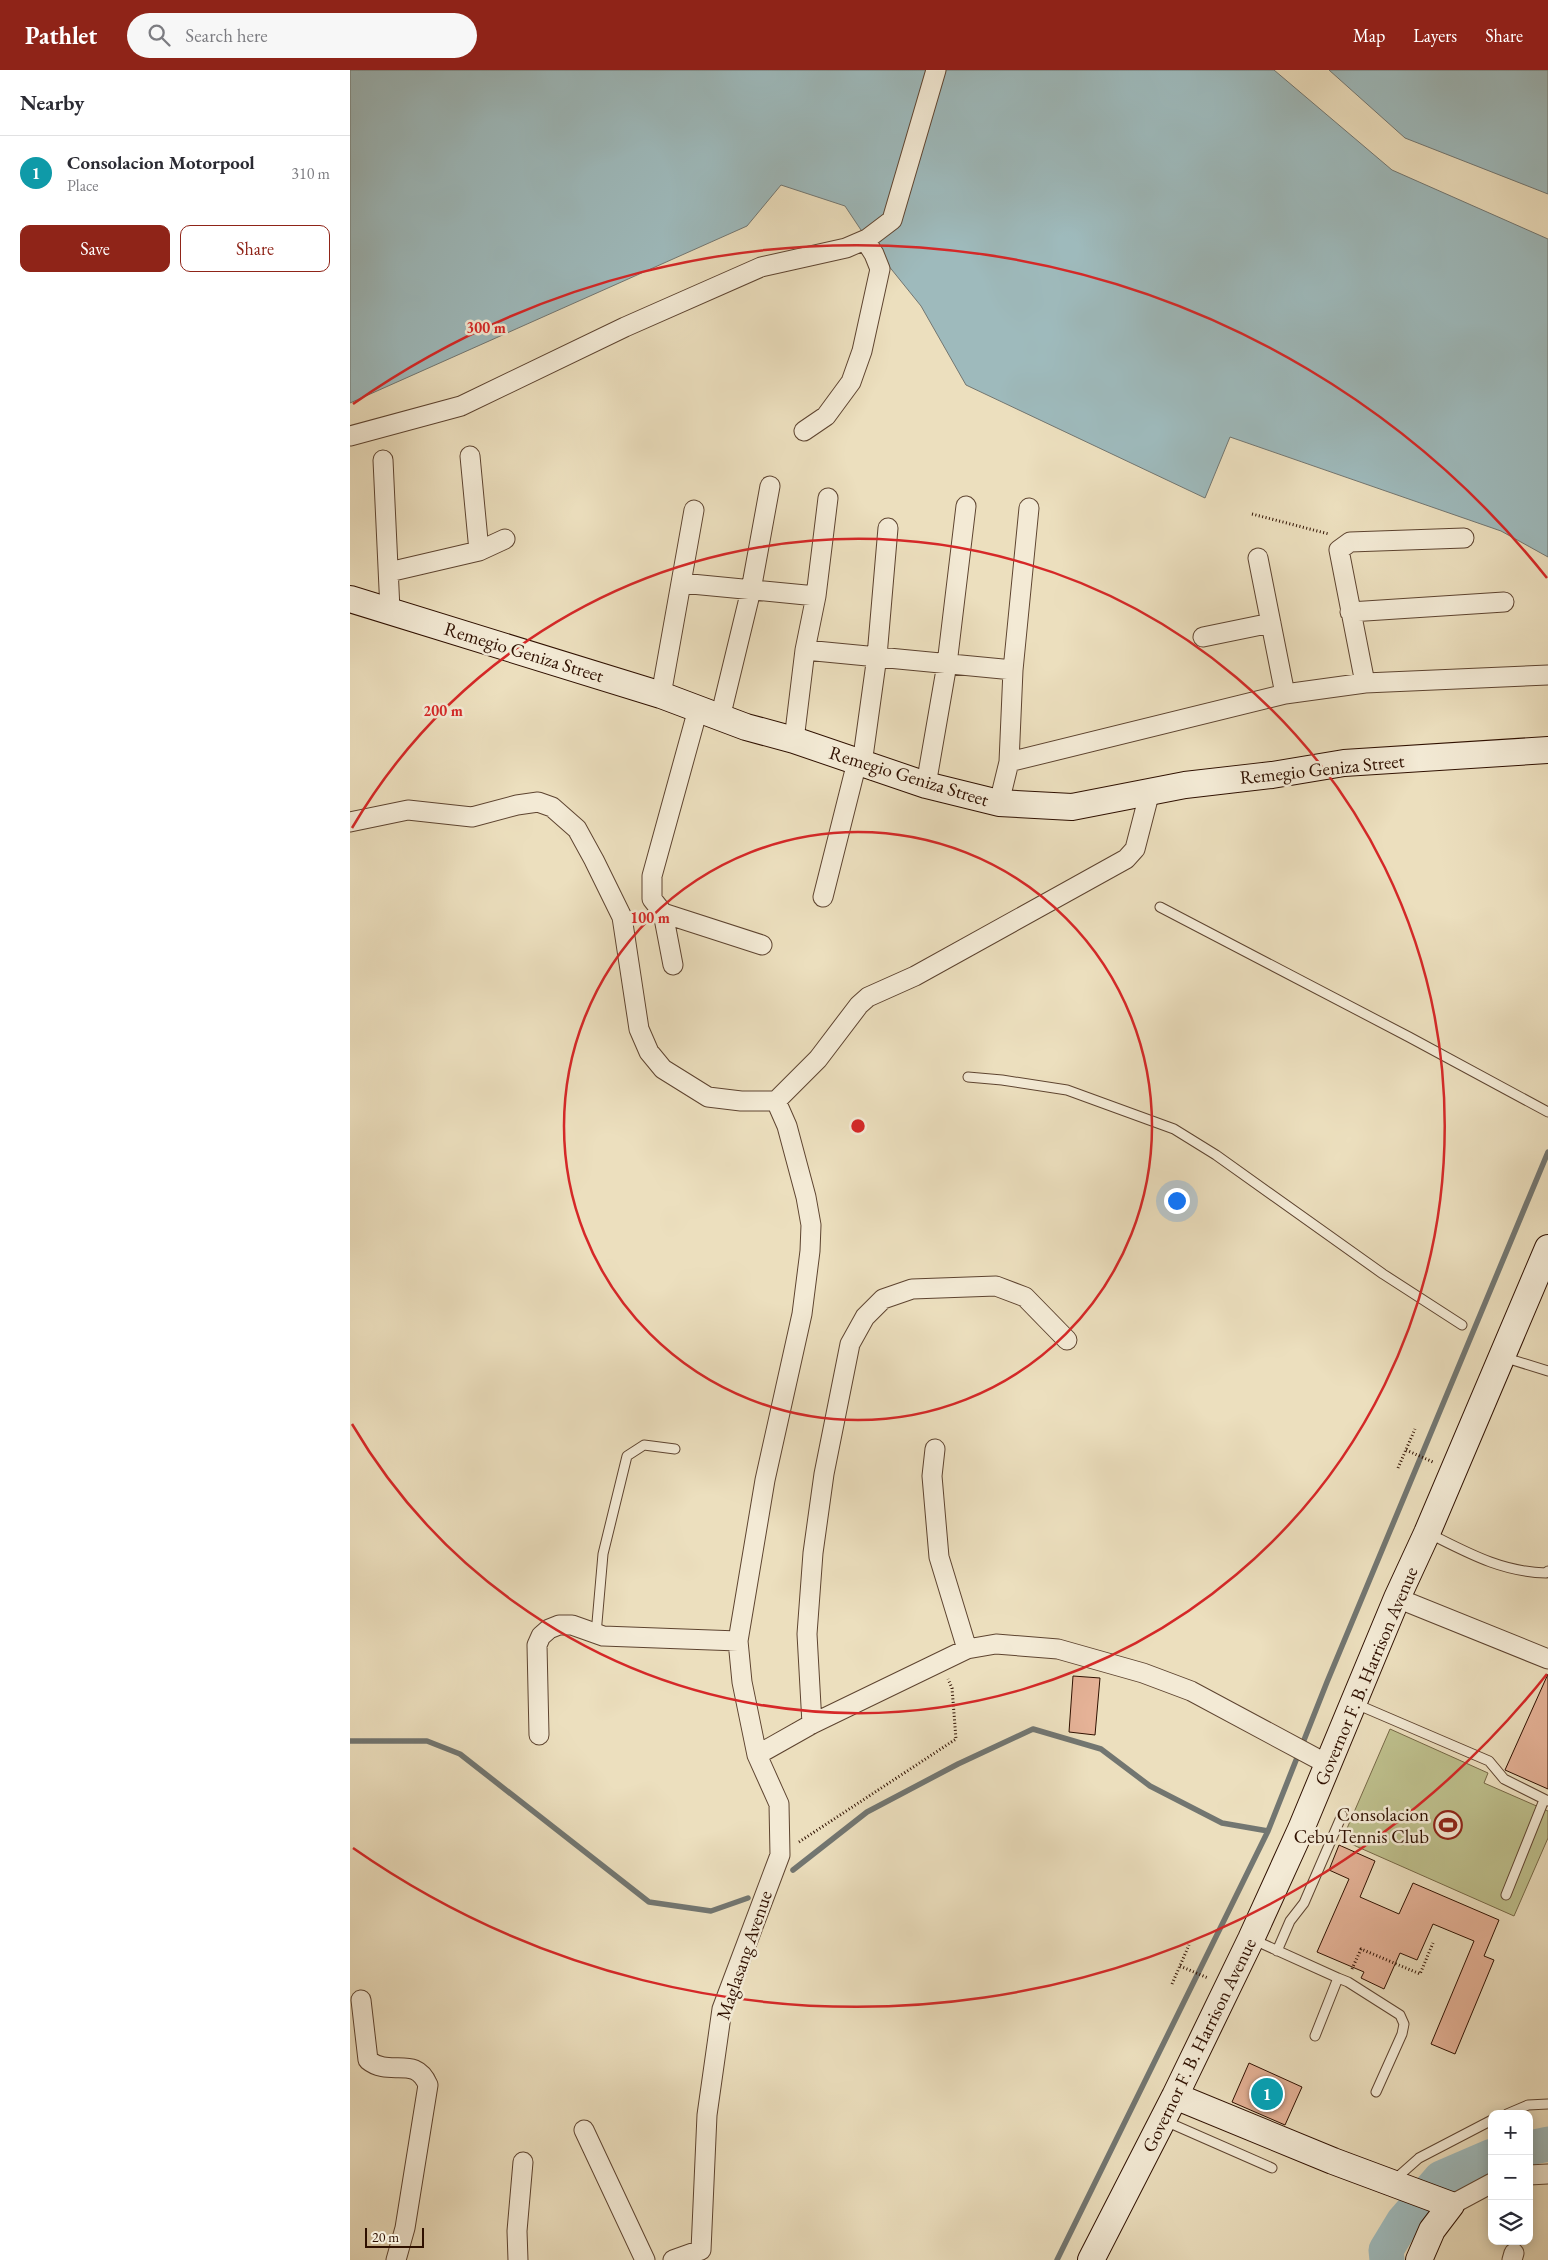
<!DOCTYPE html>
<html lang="en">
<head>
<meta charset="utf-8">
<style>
	body { margin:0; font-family:"EB Garamond",serif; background:#f7f7f7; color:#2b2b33 }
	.controls { position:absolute; right:15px; bottom:15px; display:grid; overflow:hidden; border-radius:10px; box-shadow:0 2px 12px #0003 }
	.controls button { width:45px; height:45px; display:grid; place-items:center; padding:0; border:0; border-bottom:1px solid #e1e1e2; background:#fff; color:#2b2b33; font:25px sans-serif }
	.scale { position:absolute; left:15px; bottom:12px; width:59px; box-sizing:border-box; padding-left:5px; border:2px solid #2f1000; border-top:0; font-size:14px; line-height:18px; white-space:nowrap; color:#2f1000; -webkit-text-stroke:4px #f3ead5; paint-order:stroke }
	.you { position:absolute; left:826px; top:1130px; width:18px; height:18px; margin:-12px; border:4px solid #fff; border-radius:50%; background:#1a73e8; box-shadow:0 0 0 8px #1a73e833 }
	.badge { display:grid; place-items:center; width:32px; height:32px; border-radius:50%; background:#8f2418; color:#fff; font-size:16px; font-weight:700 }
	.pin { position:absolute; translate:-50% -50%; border:2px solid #fff; box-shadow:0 1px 5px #0006 }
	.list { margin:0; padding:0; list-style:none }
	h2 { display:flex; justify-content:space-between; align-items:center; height:65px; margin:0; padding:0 20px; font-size:21px }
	h2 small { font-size:16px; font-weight:400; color:#7c7c81 }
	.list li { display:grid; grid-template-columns:32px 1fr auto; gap:15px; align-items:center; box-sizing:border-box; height:75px; padding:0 20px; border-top:1px solid #e1e1e2 }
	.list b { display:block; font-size:19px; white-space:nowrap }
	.list p { margin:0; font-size:16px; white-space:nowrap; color:#7c7c81 }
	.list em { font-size:16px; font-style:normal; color:#7c7c81 }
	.actions { display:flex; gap:10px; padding:15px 20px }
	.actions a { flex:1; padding:11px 0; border:1px solid #8f2418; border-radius:10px; text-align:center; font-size:18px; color:#8f2418 }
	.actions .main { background:#8f2418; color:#fff }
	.icon { flex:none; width:28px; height:28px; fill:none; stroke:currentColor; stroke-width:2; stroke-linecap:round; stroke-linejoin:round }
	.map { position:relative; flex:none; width:1198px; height:2190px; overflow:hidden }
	header { display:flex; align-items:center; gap:30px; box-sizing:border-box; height:70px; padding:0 25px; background:#8f2418; color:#fff }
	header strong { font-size:24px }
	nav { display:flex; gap:28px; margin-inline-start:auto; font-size:18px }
	.search { width:350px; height:45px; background:#f7f7f7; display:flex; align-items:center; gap:12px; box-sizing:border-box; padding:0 18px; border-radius:28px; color:#7c7c81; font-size:19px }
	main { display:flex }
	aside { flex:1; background:#fff }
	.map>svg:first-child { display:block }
</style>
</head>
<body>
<header>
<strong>Pathlet</strong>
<div class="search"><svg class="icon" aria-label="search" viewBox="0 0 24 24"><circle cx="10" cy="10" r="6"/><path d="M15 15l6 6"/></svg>Search here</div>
<nav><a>Map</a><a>Layers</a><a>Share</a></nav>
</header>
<main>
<aside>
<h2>Nearby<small></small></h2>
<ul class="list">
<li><span class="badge" style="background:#0f9aa8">1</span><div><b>Consolacion Motorpool</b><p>Place</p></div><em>310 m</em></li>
</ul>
<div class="actions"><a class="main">Save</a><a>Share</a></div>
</aside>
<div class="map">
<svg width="1198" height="2190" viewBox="0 0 1198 2190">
	<rect width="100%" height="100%" fill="#ecdfbe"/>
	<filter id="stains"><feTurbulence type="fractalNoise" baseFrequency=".004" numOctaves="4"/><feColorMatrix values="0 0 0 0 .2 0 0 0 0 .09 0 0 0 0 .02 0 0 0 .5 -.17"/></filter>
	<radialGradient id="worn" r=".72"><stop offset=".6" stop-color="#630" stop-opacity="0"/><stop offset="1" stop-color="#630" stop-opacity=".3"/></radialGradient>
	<path fill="#bec08d" stroke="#766846" d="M1040,1659l98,44 -4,10 64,28v27l-34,78 -172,-76z"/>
	<path fill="#9ebabc" stroke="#727671" d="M0,0h924l118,100 156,69v318l-47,-26 -271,-94 -25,61 -239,-113 -45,-79 -54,-67 -22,-33 -64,-21 -34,41 -397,177z
		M979,0h219v124l-143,-56z"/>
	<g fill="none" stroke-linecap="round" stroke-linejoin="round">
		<path stroke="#727671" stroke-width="5.5" d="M0,1671h77l33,13 189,148 62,9 37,-13
			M443,1800l74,-58 91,-48 75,-35 68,20 49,37 72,37 46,8
			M707,2190l211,-429 59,-149 221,-530"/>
		<path stroke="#9ebabc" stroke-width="35" d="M1179,2078l19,-4
			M1037,2190l-1,-10 17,-28 38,-44 51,-22"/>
	</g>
	<path fill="#e5b297" stroke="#2f1000" d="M1198,1604v115l-43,-19z
		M723,1606l27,2 -5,57 -26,-3z
		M989,1775l36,16 -15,36 39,17 14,-31 86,37 -15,36 10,4 -39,94 -24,-10 43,-103 -41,-17 -16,36 -17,-7 -16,36 -23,-11 3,-6 -47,-20 32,-73 -20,-9z
		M899,1993l53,24 -17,38 -53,-23z"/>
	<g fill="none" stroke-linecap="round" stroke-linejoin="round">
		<defs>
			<path id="lane" d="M810,837l249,130 139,75
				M618,1007l34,3 65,10 107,39 42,26 167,119 79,51
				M1153,1287l45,14
				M1080,1464c38,19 72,38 116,39l2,-2
				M246,1564l7,-80 24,-98 17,-11 31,4
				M1006,1634l133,57 15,18 44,22
				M1156,1825l38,-95
				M904,1870l84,38 -23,58
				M927,1881l13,-30 14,-18 38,-88
				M988,1908l10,4 52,33 4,9 -2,10 -26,58
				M1157,2044l21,-9 20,-1
				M815,2051l107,47
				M1043,2111l26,-23 73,-38"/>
			<path id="street" d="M454,361l22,-15 25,-34 11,-31 18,-82 -6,-15 -9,-14
				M0,366l111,-30 164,-79 136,-60 85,-19 21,-9 25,-19 44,-150
				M120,386l9,95
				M33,390l7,150
				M908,488l27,136
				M39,502l90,-21 26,-12
				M331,513l135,13
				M1000,542l154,-10
				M853,567l68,-14
				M455,580l208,20
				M1015,613l-26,-133 11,-8 114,-4
				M311,625l33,-185
				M370,648l31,-128 19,-104
				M444,670l11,-90 11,-54 12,-98
				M659,692l276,-68 80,-11 183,-8
				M512,694l15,-108 11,-128
				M576,715l21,-121 19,-158
				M649,733l10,-41 4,-92 16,-162
				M0,752l58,-12 64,7 45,-12 21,-3 14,5 25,22 17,31 28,57 17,112 10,23 14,17 45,28 33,4h35l42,-42 41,-54 9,-8 47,-21 211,-117 9,-10 15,-58
				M473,827l34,-135
				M313,843l99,32
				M323,895l-10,-52 -11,-14v-23l46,-167
				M585,1379l-3,27 7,81 28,92
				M1047,1528l151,61
				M462,1654l-5,-90 6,-81 11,-79 26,-130 15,-27 18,-18 29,-10 84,-3 29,11 42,43
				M189,1665l-2,-90 4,-9 8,-7 10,-4h13l31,11 135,5
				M407,1685l55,-31 155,-75 29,-5 62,5 85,24 48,18 138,74
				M11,1930l7,60c22,18 47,-6 60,25l-23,143 -9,32
				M234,2060l61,130
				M1179,2105l19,-1
				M1101,2135l41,-22
				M351,2180l6,-135 15,-106 58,-154 -1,-51 -22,-49 -15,-73 -4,-41 27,-161 37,-166 8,-63 1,-26 -5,-28 -19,-71 -11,-25
				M168,2190l-1,-29 6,-69
				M323,2190l28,-10
				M1162,2190l2,-7"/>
			<path id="secondary" d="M0,529l311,96 85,32 48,13 132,45 73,18 73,4 113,-22 87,-10 72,-12 204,-13
				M825,2026l158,65 118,44 -19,25 -13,30
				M741,2190l84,-164 76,-157 50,-110 96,-231 30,-65 121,-285"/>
		</defs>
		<use href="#lane" stroke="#5e4430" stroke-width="11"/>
		<use href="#street" stroke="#5e4430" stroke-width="21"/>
		<use href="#secondary" stroke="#2f1000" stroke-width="28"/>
		<path stroke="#2f1000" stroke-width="3" stroke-dasharray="1 2.5" stroke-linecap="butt" d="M902,444l77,20
			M1056,1380l27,12
			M1048,1398l17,-39
			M449,1772l157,-103 -4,-51 -4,-9
			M830,1896l28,12
			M1002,1899l9,-20 59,25 13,-31
			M822,1914l17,-39"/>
		<use href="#lane" stroke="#f3ead5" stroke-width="9"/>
		<use href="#street" stroke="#f3ead5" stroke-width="19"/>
		<use href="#secondary" stroke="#f3ead5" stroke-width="26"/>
	</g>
	<g fill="none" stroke="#d62828" stroke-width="2.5">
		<circle cx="508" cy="1056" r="294"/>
		<path d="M2 758A587 587 0 1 1 2 1354"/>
		<path d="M1197 1604A881 881 0 0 1 3 1778M3 334A881 881 0 0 1 1197 508"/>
	</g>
	<defs>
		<symbol id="stadium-ring" viewBox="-11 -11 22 22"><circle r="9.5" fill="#f3ead5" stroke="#8f2418" stroke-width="1.5"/><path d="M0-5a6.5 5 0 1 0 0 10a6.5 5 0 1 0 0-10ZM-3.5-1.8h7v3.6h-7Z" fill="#8f2418"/></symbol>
	</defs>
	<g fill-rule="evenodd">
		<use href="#stadium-ring" x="1082" y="1739" width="32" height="32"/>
	</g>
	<g text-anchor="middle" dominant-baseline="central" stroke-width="5" stroke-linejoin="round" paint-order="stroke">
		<g font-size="19" fill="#2f1000" stroke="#f3ead5">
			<text transform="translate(174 582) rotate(17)">Remegio Geniza Street</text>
			<text transform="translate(972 699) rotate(-6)">Remegio Geniza Street</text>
			<text transform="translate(559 706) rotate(17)">Remegio Geniza Street</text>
			<text transform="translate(1016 1606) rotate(-67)">Governor F. B. Harrison Avenue</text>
			<text transform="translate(394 1885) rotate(-71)">Maglasang Avenue</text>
			<text transform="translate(849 1975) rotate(-64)">Governor F. B. Harrison Avenue</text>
		</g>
		<g font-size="19" fill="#2f1000" stroke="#f3ead5" text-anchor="end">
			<text x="1079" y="1744">Consolacion<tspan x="1079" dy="22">Cebu Tennis Club</tspan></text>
		</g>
	</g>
	<circle cx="508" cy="1056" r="8" fill="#d62828" stroke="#f3ead5" stroke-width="2.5"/>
	<g font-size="15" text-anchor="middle" font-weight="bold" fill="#d62828" stroke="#f3ead5" stroke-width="5" stroke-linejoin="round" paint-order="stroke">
		<text x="136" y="263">300 m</text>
		<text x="93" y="646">200 m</text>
		<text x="300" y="853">100 m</text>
	</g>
	<rect width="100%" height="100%" filter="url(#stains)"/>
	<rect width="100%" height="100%" fill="url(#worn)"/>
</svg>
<div class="controls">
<button>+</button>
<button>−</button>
<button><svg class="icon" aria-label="layers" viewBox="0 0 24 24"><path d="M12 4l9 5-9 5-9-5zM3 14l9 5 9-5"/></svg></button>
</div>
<div class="scale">20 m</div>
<div class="you"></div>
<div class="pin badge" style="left:917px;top:2024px;background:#0f9aa8">1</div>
</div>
</main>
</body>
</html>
